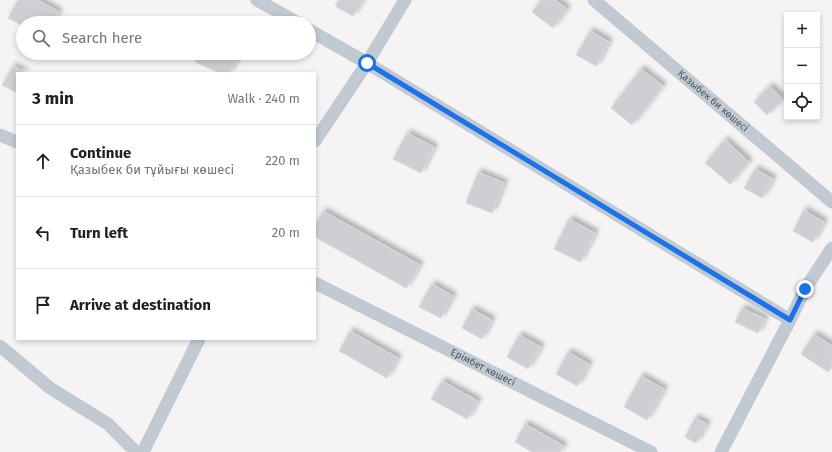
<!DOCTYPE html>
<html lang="en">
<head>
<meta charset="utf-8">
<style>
	body { margin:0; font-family:"Fira Sans",sans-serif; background:#f2f2f2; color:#202124 }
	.controls { position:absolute; right:12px; top:12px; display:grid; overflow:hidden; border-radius:0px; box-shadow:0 2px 6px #0003 }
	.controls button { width:36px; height:36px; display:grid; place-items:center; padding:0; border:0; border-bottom:1px solid #e0e0e0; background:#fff; color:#202124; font:20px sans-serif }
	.stop { position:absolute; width:12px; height:12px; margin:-9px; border:3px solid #1a73e8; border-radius:50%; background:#fff }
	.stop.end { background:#1a73e8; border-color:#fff; box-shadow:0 1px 4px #0008 }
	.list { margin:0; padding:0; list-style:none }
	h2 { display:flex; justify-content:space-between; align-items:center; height:52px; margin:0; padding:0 16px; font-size:17px }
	h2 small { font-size:13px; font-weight:400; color:#757577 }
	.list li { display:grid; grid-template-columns:26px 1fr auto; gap:12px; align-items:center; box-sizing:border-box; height:72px; padding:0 16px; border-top:1px solid #e0e0e0 }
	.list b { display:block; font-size:15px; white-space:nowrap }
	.list p { margin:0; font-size:13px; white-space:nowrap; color:#757577 }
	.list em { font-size:13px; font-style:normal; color:#757577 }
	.icon { flex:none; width:22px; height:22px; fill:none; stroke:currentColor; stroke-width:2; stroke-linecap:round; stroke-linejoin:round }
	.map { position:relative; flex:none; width:832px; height:452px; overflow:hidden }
	.search { position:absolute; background:#fff; box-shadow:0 2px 6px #0003; left:16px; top:16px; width:300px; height:44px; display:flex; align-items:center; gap:10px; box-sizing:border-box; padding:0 14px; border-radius:22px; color:#757577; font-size:15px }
	.panel { position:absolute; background:#fff; box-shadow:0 2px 6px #0003; left:16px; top:72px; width:300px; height:268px; border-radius:0px }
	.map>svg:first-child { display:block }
</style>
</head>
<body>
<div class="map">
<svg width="832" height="452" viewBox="0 0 832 452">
	<defs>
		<filter id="shadow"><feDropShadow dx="3.5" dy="-3.5" stdDeviation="2" flood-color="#0004"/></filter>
	</defs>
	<rect width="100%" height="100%" fill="#f5f3f3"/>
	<path fill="#cdcfd5" stroke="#d7d9de" filter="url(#shadow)" d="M18,0h20l21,12 -6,11h-30v3l-15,-8z
		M339,0h24l-10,16 -18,-10z
		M541,0h14l12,9 -14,19 -21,-16z
		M590,31l19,11 -13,24 -20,-11z
		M199,53h30l9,4 -8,16h-11l-24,-11z
		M13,66l13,7h-9v20l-15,-8z
		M641,69l22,17 -31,39 -21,-17z
		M770,86l13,13 -16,16 -13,-13z
		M407,133l27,14 -13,26 -28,-14z
		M725,140l24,22 -19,22 -25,-21z
		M755,169l18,10 -11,19 -18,-10z
		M478,172l26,11 -12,30 -26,-10z
		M804,210l20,12 -11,20 -20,-11z
		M323,211l97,54 -14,23 -91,-51v-12z
		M569,219l26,14 -15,29 -26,-13z
		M432,284l21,12 -12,22 -22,-11z
		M742,308l23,11 -7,14 -23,-11z
		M472,309l20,11 -10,19 -20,-11z
		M350,331l48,27 -11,20 -48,-27z
		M814,334l18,12v20l-4,6 -27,-18z
		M519,335l22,12 -13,22 -21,-12z
		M568,352l21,12 -12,22 -21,-12z
		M641,376l23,13 -17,31 -23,-13z
		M442,381l36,20 -11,18 -36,-20z
		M695,418l12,6 -11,19 -11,-6z
		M525,424l39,22 -4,6h-28l-17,-10z"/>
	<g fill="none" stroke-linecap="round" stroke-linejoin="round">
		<g stroke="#c1cad2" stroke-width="13">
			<path d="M257,0l41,23"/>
			<path id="s1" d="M594,0l238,202"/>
			<path d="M309,30l58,33 423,257"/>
			<path d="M0,135l17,7"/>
			<path d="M315,141l52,-78 38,-63"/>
			<path id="s2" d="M315,283l336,169"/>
			<path d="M0,346l50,42 58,36 28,28"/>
			<path d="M143,452l56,-113"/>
			<path d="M721,452l69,-132 15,-31 27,-41"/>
		</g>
	</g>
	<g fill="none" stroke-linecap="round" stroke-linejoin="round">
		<path stroke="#1a73e8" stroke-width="5" d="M367,63l423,257 15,-31"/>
	</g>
	<g text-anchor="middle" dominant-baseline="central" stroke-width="4" stroke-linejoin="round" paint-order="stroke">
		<g font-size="10" fill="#4a5661" stroke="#fff">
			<text stroke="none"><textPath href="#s1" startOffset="156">Қазыбек би көшесі</textPath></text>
			<text stroke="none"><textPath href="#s2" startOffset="188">Ерімбет көшесі</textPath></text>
		</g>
	</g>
</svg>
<div class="controls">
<button>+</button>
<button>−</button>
<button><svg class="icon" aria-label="locate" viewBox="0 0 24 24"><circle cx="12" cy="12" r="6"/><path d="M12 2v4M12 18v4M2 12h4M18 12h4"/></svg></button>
</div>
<div class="stop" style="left:367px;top:63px"></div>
<div class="stop end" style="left:805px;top:289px"></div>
<div class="search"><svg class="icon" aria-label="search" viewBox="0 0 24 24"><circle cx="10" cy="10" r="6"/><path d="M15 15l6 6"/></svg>Search here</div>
<section class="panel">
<h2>3 min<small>Walk · 240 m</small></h2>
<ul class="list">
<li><svg class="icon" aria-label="ahead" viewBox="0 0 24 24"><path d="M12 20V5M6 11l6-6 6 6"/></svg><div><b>Continue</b><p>Қазыбек би тұйығы көшесі</p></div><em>220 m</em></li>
<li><svg class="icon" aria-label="left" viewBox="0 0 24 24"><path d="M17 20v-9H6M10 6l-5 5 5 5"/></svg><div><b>Turn left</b></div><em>20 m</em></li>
<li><svg class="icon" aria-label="arrive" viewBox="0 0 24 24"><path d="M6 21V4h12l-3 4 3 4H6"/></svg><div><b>Arrive at destination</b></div></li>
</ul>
</section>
</div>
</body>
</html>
